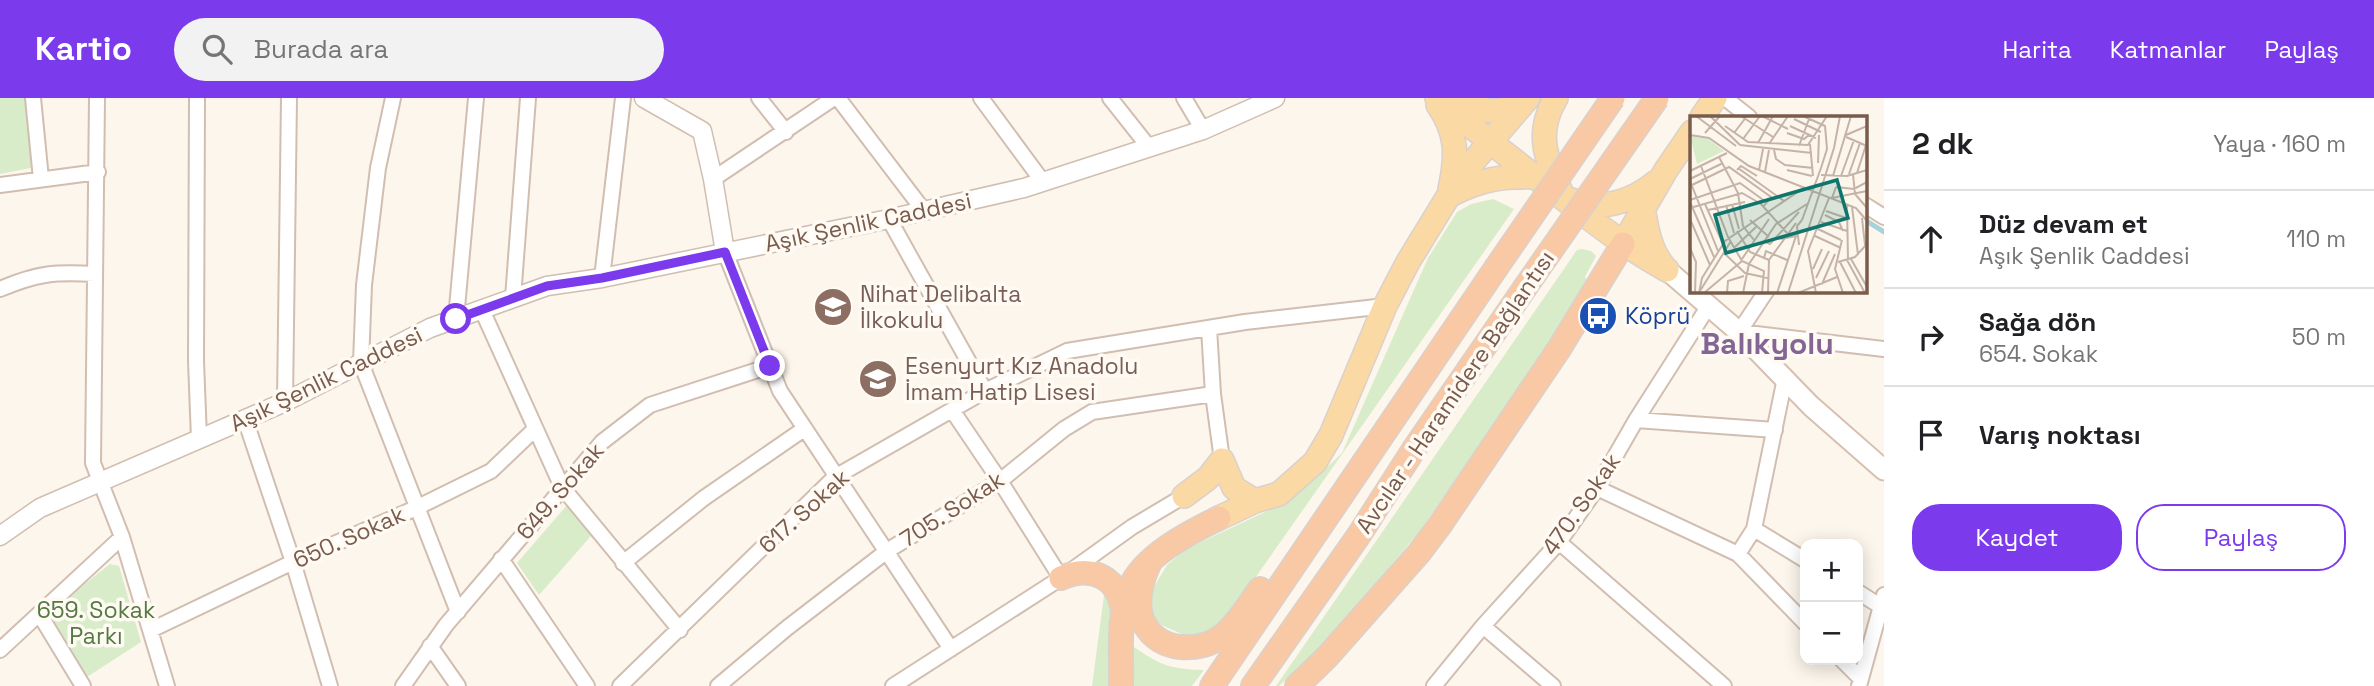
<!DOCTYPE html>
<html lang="tr">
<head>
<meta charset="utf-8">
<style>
	body { margin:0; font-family:"Space Grotesk",sans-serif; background:#f2f2f2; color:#202124 }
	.controls { position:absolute; right:21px; bottom:21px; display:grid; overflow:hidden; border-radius:14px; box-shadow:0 4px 18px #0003 }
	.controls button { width:63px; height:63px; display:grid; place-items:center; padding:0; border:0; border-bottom:2px solid #e0e0e0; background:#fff; color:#202124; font:35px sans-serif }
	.stop { position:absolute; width:21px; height:21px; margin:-16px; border:5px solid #7c3aed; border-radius:50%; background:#fff }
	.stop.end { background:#7c3aed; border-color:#fff; box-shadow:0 2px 7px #0008 }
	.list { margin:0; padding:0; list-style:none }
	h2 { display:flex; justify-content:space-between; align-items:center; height:91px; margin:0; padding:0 28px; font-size:30px }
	h2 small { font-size:23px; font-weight:400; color:#757577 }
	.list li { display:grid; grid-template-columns:46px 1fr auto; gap:21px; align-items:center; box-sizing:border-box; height:98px; padding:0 28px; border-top:2px solid #e0e0e0 }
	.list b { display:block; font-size:26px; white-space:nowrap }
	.list p { margin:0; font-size:23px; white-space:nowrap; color:#757577 }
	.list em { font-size:23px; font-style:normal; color:#757577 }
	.actions { display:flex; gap:14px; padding:21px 28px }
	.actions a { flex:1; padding:16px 0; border:2px solid #7c3aed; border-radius:28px; text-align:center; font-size:24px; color:#7c3aed }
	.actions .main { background:#7c3aed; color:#fff }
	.icon { flex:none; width:38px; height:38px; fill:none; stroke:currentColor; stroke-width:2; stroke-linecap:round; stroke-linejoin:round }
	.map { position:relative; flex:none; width:1884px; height:588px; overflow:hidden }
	header { display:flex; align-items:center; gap:42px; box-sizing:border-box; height:98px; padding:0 35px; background:#7c3aed; color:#fff }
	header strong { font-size:33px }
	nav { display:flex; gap:38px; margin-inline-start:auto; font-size:24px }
	.search { width:490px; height:63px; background:#f2f2f2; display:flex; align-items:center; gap:18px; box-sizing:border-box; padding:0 24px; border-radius:38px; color:#757577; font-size:26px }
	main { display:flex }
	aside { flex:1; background:#fff }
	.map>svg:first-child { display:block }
</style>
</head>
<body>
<header>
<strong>Kartio</strong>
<div class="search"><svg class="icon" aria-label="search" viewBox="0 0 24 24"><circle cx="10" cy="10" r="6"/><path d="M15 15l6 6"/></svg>Burada ara</div>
<nav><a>Harita</a><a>Katmanlar</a><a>Paylaş</a></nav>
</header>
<main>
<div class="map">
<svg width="1884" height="588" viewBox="0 0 1884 588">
	<rect width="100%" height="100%" fill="#fdf6ec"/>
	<path fill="#d8ecc9" d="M0,0h25l10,69 -35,7z
		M1493,101l21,10 -289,412 -15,9 -21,7 -28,-12 -9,-10 -3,-12 6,-18 12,-20 19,-16 90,-42 32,-22 34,-32 86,-195 29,-46 14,-8z
		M1582,151l9,2 5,5 -11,21 3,6 -8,17 -161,232 -92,109 -48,45h-3l301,-436z
		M568,406l23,32 -52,59 -22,-32z
		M110,466l9,2 22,76 -54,35 -40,-59 3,-7z
		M1104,497l9,13 -4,78h-17z
		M1131,547c29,20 38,24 73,25l-12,16h-61z"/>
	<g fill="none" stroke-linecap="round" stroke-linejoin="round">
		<path stroke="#a5d3da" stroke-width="5" d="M1865,122l19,12"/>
		<defs>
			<path id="minor" d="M33,0l8,81
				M97,0l-4,365 29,74 45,149
				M197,0l-1,263 3,78
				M393,0l-15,70 -14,117 -3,78 97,249
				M759,0l27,34
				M838,0l86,113
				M981,0l62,84
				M1110,0l38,48
				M1184,0l19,32
				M1725,0l24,19
				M713,81l121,-81
				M0,87l98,-13
				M1865,107l19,12
				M889,121l96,172
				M725,154l55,139 171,258
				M602,180l21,-180
				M0,191c38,-16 54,-17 95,-15
				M1767,192l-28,42 145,17
				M513,200l15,-200
				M482,212l80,177 118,143
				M456,221l20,-221
				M1209,230l4,66 9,66
				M285,304l4,-304
				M952,312l48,71 61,97
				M245,321l48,143 37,124
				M1636,322l139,10
				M1597,390l141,66 67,69
				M1754,431l51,31
				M1559,444l165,144
				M1738,456l16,-25 31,-151
				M501,461l86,127
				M623,465l81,-65 100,-69
				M1858,494l22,14
				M40,517l43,71
				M1483,528l70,60
				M151,532l142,-68 123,-54 75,-37 44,-42
				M430,548l28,40
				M0,552l122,-113
				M1842,562l19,19
				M403,588l43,-61 156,-183 48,-37 120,-39
				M620,588l215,-209 150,-86 82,-40 178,-29 140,-16
				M718,588l69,-58 100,-77 113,-70 64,-52 28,-17 121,-18
				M893,588l168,-108 71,-51 52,-31
				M1434,588l49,-60 76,-84 38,-54 39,-68 72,-113
				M1859,588l25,-91"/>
			<path id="tertiary" d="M644,0l58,33 11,48 12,73
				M0,438l40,-28 245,-106 145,-74 117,-42 55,-8 282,-58 140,-32 179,-58 72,-32"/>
			<path id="secondary" d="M1667,172l72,62 72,74 73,64"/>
			<path id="primary" d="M1437,0c40,34 81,66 123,98 35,27 69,53 107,74
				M1456,0c28,14 39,18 68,4
				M1556,0c-22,36 -9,63 7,98
				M1438,7c20,28 19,52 12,84
				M1702,19l13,-19
				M1452,96c30,-15 50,-18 84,-17
				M1567,101c9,2 19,6 27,6 23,1 45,-9 62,-23
				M1643,110c4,22 7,43 22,60
				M1623,146l43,-74 26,-38
				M1184,398l24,-18 14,-18 12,28 21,13
				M1219,420l36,-17 24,-7 36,-32 16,-27 54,-129 23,-44 41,-67 22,-31 57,-66"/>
			<path id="trunk" d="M1150,464c-9,18 -16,45 -5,63 15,27 55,28 77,11 16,-12 27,-32 38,-47
				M1061,480c31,-14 59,0 62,35
				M1121,588c1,-31 -4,-69 9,-98 13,-32 60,-56 89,-70
				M1212,588l284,-418
				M1253,588l106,-151 57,-89 108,-157
				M1297,588l30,-29 92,-104 21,-28 119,-176 64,-105"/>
		</defs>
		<use href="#minor" stroke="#d1beb0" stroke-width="18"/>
		<use href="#tertiary" stroke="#d1beb0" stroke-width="21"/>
		<use href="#secondary" stroke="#d6c0b0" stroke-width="23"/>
		<use href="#primary" stroke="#dad1cd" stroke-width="26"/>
		<use href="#trunk" stroke="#dad1cd" stroke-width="26"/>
		<use href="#minor" stroke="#fff" stroke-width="14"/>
		<use href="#tertiary" stroke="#fff" stroke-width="18"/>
		<use href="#secondary" stroke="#fff" stroke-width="19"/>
		<use href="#primary" stroke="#fbd9a5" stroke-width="23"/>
		<use href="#trunk" stroke="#f9c8a4" stroke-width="23"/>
		<defs>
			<path id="trunk-bridge" d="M1496,170l117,-170
				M1524,191l133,-191"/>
		</defs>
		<use href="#trunk-bridge" stroke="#dad1cd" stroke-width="26" stroke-linecap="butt"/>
		<use href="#trunk-bridge" stroke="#f9c8a4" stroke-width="23"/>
	</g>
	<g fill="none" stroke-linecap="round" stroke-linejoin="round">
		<path stroke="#7c3aed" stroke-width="9" d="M456,221l91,-33 55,-8 123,-26 45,114"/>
	</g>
	<defs>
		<symbol id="school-disc" viewBox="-11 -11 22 22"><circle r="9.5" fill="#8d6e63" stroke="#fffaf3"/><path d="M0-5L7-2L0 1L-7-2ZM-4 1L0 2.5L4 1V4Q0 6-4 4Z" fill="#fff"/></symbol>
		<symbol id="bus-disc" viewBox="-11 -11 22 22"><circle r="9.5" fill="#1a4fb4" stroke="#fffaf3"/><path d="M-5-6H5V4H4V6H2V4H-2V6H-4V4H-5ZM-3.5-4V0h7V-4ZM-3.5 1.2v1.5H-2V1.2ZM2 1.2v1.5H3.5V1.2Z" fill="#fff"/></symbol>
	</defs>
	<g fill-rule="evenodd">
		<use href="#school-disc" x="811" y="187" width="44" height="44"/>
		<use href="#bus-disc" x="1576" y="196" width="44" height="44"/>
		<use href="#school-disc" x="856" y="259" width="44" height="44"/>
	</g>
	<g text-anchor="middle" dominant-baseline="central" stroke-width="7" stroke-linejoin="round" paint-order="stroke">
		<g font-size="23" fill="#7a5c4d" stroke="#fffaf3">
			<text transform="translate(868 124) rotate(-12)">Aşık Şenlik Caddesi</text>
			<text transform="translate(326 281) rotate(-26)">Aşık Şenlik Caddesi</text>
			<text transform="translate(1455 294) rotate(-56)">Avcılar - Haramidere Bağlantısı</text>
			<text transform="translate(560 393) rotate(-49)">649. Sokak</text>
			<text transform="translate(1581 406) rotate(-55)">470. Sokak</text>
			<text transform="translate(952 411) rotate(-33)">705. Sokak</text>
			<text transform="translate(804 413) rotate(-42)">617. Sokak</text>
			<text transform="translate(349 439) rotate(-24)">650. Sokak</text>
		</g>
		<g font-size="23" fill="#785e54" stroke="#fffaf3" text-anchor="start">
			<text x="860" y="196">Nihat Delibalta<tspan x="860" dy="26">İlkokulu</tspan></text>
			<text x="905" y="268">Esenyurt Kız Anadolu<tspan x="905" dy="26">İmam Hatip Lisesi</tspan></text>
		</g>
		<g font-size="23" fill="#164399" stroke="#fffaf3" text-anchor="start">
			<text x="1625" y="218">Köprü</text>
		</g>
		<g font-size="23" fill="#537a41" stroke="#fffaf3">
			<text x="96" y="512">659. Sokak<tspan x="96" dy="26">Parkı</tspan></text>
		</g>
		<g font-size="30" font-weight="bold" fill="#846695" stroke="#fffaf3">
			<text x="1767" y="245">Balıkyolu</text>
		</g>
	</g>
	<g transform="translate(1690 18)">
		<rect width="177" height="177" fill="#fdf6ec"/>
		<path d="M0,20l18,3 16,12 -27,13z" fill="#d8ecc9"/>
		<path fill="none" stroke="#c5b3a7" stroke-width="2" d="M6,0l40,30M20,0l30,29M51,0l32,21M72,0l26,13M113,0l22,10 2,23 -6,19M104,3l27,13M35,10l23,16 60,3 19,-29M100,10l26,12M15,17l15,-17M44,17l13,-17M97,17l17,6 5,-4M0,19l19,3 40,28 107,42 11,13M156,19l21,-9M156,21l21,9M53,23l17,-23M68,27l15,-27M79,28l19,-28M120,28l3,32M50,29l72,8M109,30l10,-27M84,34l2,9 9,6 28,3M29,41l19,36 5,33 11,14M128,47l1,-28M11,50l27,71 14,24 22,10 -2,22M48,52l46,33M47,54l4,-4 16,10M69,54l4,-21M97,54l25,6M0,55l37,-18M75,56l4,-22M167,57l9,-28M159,58l11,-31M163,58l2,20 12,14M131,59l26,1 20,-6M143,60l18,-60M151,60l13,-36M0,63l33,-16M0,65l28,70M2,69l37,-18 42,30 -8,10M146,71l-4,11 35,-7M146,71l18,2 13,-7M0,84l50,-17 26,19M0,86l24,55M15,88l18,40M42,88l7,25M36,89l8,28M157,89l1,55M162,91l6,48M0,92l52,-15 19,11 26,29M18,94l37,-8M136,95l20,7M135,99l14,7 4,9M172,102l3,27M0,103l20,46M60,104l19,17M112,104l19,-52M131,106l26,9M128,113l23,11M47,115l13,21 19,8M125,120l26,12M152,124l-7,29 8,24M76,126l4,2 29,-32M109,129l-2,-19 5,-6M45,131l21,-20M0,132l6,14 -1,31M34,137l21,20 23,5M74,142l2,-7 21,9M52,143l27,-40M161,143l16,28M157,144l18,33M148,146l17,-5 12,-13M150,146l16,31M123,153l9,-20M126,162l13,-27M132,168l13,-30M10,175l31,-50M9,177l3,-15 23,-37 80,-54M14,177l38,-32M37,177l1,-12 16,-5M53,177l6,-29 27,-40 31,-20M78,177l1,-33 27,-37M87,177l19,-57 -15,3M98,177l46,-145 6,-32M108,177l39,-16M126,177l-8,-42 21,-53"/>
		<path fill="#0f766e" fill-opacity="0.15" stroke="#0f766e" stroke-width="3.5" d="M147,64l11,38 -122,35 -11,-38z"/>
		<rect width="177" height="177" fill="none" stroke="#7a5c4d" stroke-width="3.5"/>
	</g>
</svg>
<div class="controls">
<button>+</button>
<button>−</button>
</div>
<div class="stop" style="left:456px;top:221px"></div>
<div class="stop end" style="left:770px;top:268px"></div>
</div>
<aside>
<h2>2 dk<small>Yaya · 160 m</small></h2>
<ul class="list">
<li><svg class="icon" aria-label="ahead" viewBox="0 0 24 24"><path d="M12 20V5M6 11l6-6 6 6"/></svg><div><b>Düz devam et</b><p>Aşık Şenlik Caddesi</p></div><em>110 m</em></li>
<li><svg class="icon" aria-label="right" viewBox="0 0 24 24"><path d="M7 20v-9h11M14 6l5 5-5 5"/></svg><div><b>Sağa dön</b><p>654. Sokak</p></div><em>50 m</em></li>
<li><svg class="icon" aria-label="arrive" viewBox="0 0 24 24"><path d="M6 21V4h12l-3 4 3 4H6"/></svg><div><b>Varış noktası</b></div></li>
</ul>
<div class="actions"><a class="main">Kaydet</a><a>Paylaş</a></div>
</aside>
</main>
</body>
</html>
